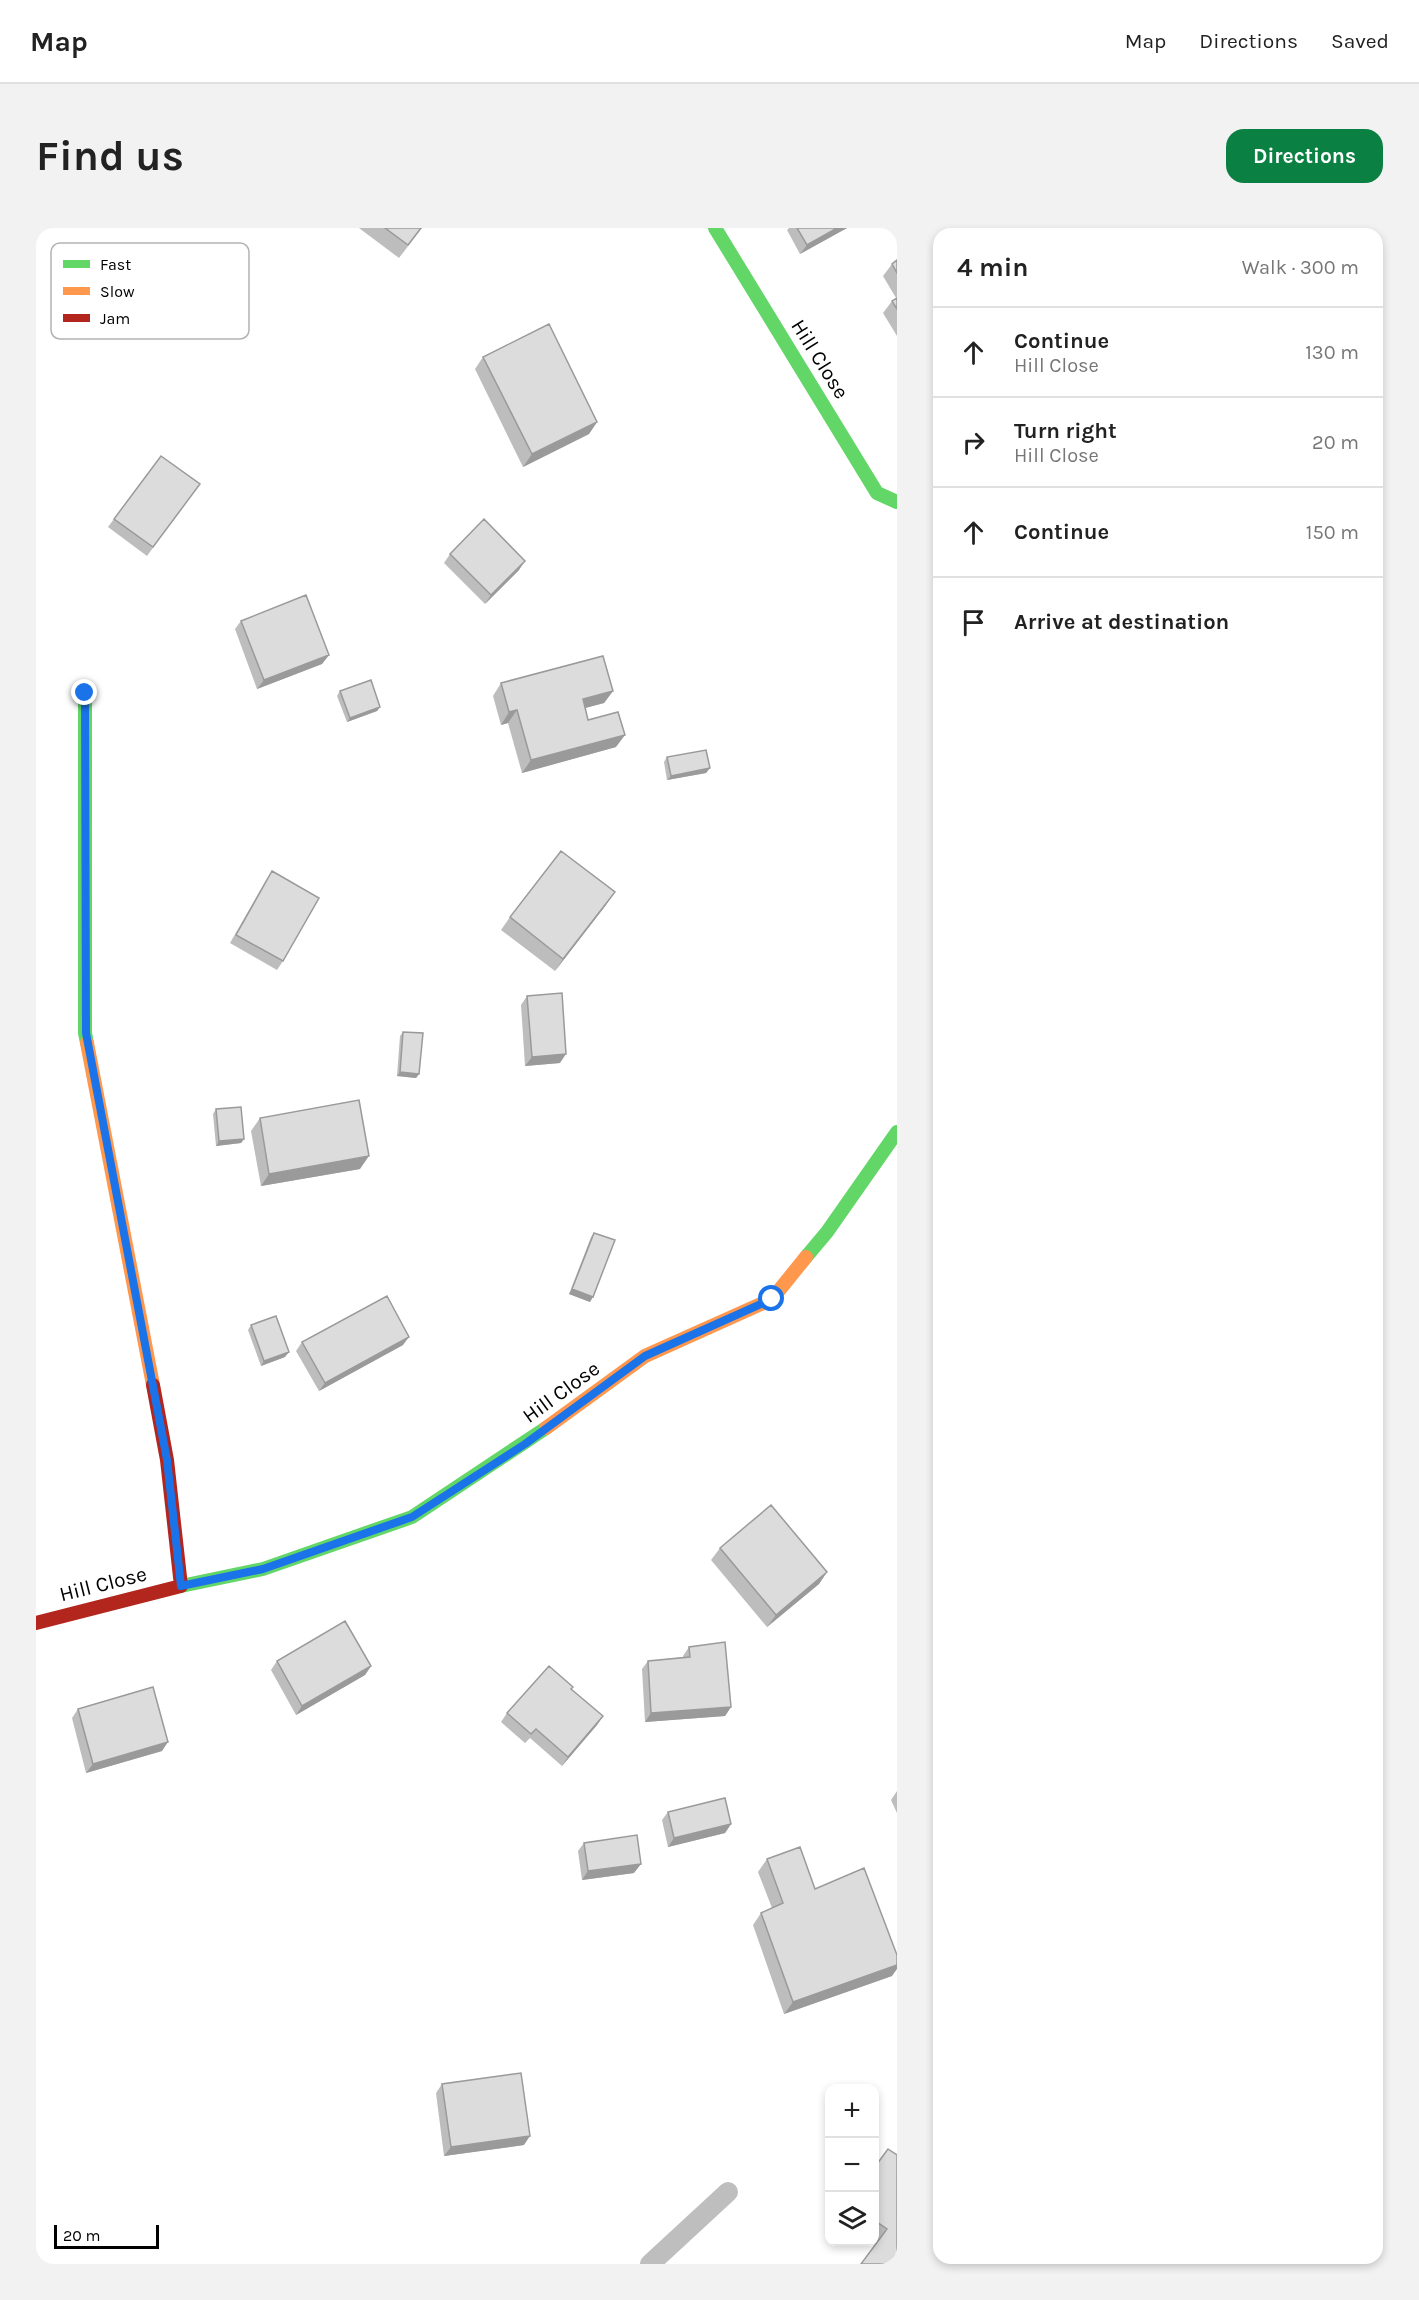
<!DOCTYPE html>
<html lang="en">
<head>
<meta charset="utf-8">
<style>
	body { margin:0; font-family:Karla,sans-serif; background:#f2f2f2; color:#222 }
	.controls { position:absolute; right:18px; bottom:18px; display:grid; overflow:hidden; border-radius:12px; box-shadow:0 3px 9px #0003 }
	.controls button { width:54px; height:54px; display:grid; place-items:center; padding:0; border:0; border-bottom:2px solid #e0e0e0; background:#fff; color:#222; font:30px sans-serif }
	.scale { position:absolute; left:18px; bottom:15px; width:105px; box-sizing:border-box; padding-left:6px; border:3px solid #000; border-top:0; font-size:16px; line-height:21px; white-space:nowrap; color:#000; -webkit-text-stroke:4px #fff; paint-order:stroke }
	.stop { position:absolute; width:18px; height:18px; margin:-14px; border:4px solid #1a73e8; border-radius:50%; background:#fff }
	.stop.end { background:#1a73e8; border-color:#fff; box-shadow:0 2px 6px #0008 }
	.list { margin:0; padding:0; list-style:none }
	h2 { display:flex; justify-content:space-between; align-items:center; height:78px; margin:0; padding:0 24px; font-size:26px }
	h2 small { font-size:20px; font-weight:400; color:#767676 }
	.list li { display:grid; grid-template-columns:39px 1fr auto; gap:18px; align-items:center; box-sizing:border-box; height:90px; padding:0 24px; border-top:2px solid #e0e0e0 }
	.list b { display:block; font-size:22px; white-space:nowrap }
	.list p { margin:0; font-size:20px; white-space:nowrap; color:#767676 }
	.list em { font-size:20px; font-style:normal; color:#767676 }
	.icon { flex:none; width:33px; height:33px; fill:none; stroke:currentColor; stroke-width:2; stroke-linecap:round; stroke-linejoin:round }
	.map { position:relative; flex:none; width:861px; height:2036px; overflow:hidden; border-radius:18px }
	header { display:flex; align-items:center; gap:36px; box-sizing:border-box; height:84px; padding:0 30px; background:#fff; border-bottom:2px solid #e0e0e0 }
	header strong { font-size:28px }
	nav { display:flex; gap:33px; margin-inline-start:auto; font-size:21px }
	.intro { display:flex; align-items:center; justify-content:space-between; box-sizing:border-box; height:144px; padding:0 36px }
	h1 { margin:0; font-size:42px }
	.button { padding:15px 27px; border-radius:18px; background:#0b8043; color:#fff; font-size:21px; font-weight:700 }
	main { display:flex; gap:36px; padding:0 36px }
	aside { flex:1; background:#fff; border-radius:18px; box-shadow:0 3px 9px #0003 }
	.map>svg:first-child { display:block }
</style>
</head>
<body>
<header>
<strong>Map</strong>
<nav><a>Map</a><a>Directions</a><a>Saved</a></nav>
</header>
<div class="intro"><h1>Find us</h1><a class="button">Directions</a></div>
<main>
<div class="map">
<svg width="861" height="2036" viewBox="0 0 861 2036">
	<rect width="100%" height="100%" fill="#fff"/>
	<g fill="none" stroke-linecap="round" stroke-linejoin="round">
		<path stroke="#bebebe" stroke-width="20" d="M614,2036l78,-72"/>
		<path stroke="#63d668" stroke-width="14" d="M679,0l162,265 20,9
			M49,465v340l2,10
			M770,1029l21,-25 70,-100
			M145,1358l82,-17 149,-52 134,-89"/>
		<path stroke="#ff974d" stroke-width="14" d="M51,815l66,342
			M510,1200l99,-72 127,-57 34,-42"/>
		<path stroke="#b3261e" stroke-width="14" d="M0,1395l145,-37 -14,-126 -14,-75"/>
	</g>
	<path fill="#bdbdbd" d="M323,0h63l-23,30z
		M753,0h58l-47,26 -13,-24z
		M861,32v76l-14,-23 9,-12 4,-3 -13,-22 9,-12z
		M447,129l114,65 -8,12 -66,33 -48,-98z
		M125,228l39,28 -53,72 -39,-29z
		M414,326l69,16 -34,34 -41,-41z
		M205,393l88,34 -7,9 -65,25 -22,-60z
		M465,455l112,8 -9,12 -19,5 3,12 28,27 -94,26 -14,-50 -7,2 -8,-29z
		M304,463l40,16 -3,4 -30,11 -10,-26z
		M631,529l43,11 -4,5 -39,7 -3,-18z
		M236,643l11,90 -6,9 -47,-27 36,-63z
		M570,677l-51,66 -54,-41 9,-13z
		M491,768l33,67 -35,3 -4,-61z
		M367,804l16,42 -3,4 -19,-2 3,-40z
		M180,881l28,30 -3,4 -25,3 -3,-32z
		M224,890l100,51 -99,17 -10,-55z
		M558,1005l-4,69 -21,-8 22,-57z
		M215,1097l34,32 -24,9 -13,-36z
		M266,1114l101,3 -84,46 -23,-40z
		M684,1320l107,24 -8,12 -52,43 -56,-67z
		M653,1419l42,60 -6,9 -80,6 -3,-53 6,-8 35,-4v-1z
		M241,1433l94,5 -6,9 -69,40 -25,-45z
		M42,1481l84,42 -76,22 -14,-55z
		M471,1485l96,3 -6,9 -35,41 -32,-28 -5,5 -24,-21z
		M861,1563v22l-6,-13z
		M632,1584l63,12 -6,9 -57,14 -6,-27z
		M548,1615l50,30 -52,7 -4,-29z
		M731,1631l125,117 -108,38 -31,-89 8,-12 11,-5 -14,-36z
		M406,1856l82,61 -80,11 -8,-63z
		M838,1940l23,96 -19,-23 -4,-2z"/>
	<path fill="#9a9a9a" d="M801,0h10l-47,26 7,-9z
		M561,194l-8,12 -66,33 9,-13z
		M489,333l-6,9 -34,34 6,-9z
		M293,427l-7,9 -65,25 7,-9z
		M577,463l-9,12 -30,8 9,-12z
		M344,479l-3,4 -30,11 3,-4z
		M481,482l-9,13 -7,2 8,-13z
		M589,507l-9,12 -94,26 9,-13z
		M674,540l-4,5 -39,7 4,-4z
		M579,664l-9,13 -51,66 8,-12z
		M530,826l-6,9 -35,3 7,-9z
		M364,844l19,2 -3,4 -19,-2z
		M208,911l-3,4 -25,3 3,-5z
		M333,928l-9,13 -99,17 8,-12z
		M536,1061l21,8 -3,5 -21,-8z
		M373,1109l-6,8 -84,46 6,-8z
		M253,1124l-4,5 -24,9 3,-5z
		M791,1344l-8,12 -52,43 9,-12z
		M335,1438l-6,9 -69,40 6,-9z
		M695,1479l-6,9 -80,6 6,-9z
		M567,1488l-6,9 -35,41 6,-9z
		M132,1514l-6,9 -76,22 7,-9z
		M695,1596l-6,9 -57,14 6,-9z
		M605,1636l-7,9 -52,7 6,-9z
		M861,1737v4l-5,7 -108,38 9,-12z
		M494,1908l-6,9 -80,11 7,-9z"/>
	<path fill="#dcdcdc" stroke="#9a9a9a" stroke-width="1.5" d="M349,0h36l-13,17z
		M761,0h40l-30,17z
		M861,32v13l-5,-9z
		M861,70v11l-5,-8z
		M513,96l48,98 -65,32 -49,-97z
		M125,228l39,28 -47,63 -39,-28z
		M448,291l41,42 -34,34 -41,-41z
		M270,367l23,60 -65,25 -23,-59z
		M567,428l10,35 -30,8 5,21 30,-8 7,23 -94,25 -14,-50 -8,2 -8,-29z
		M335,452l9,27 -30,11 -10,-27z
		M670,522l4,18 -39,8 -4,-19z
		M525,623l54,41 -52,67 -53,-42z
		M236,643l47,27 -36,63 -47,-26z
		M526,765l4,61 -34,3 -5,-61z
		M367,804l20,1 -4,41 -19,-2z
		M323,872l10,56 -100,18 -9,-56z
		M205,879l3,32 -25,2 -3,-32z
		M558,1005l21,7 -22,57 -21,-8z
		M351,1068l22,41 -84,46 -23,-41z
		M240,1088l13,36 -25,9 -13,-36z
		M735,1277l56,67 -51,43 -56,-67z
		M309,1393l26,45 -69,40 -25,-45z
		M689,1414l6,65 -80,6 -3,-52 42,-4 -1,-10z
		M513,1438l24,21 -2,2 32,27 -35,41 -32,-28 -5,5 -24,-21z
		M117,1459l15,55 -75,22 -15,-55z
		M689,1570l6,26 -57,14 -6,-26z
		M601,1607l4,29 -53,7 -4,-28z
		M764,1619l15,42 49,-21 33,87v10l-104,37 -32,-89 22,-10 -16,-44z
		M485,1845l9,63 -79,11 -9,-63z
		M852,1921l9,6v109h-36l26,-35 -13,-9v-52z"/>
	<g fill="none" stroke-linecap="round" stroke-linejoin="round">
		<path stroke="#1a73e8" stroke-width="8" d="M49,465l1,340 81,427 14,126 82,-17 149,-52 113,-73 120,-88 127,-57"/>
	</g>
	<g text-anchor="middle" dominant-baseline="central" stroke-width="4.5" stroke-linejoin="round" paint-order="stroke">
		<g font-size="21" fill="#000" stroke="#fff">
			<text transform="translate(784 131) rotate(58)">Hill Close</text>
			<text transform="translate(525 1164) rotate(-36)">Hill Close</text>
			<text transform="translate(67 1356) rotate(-14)">Hill Close</text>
		</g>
	</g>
	<rect x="15" y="15" width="198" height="96" rx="9" fill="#fff" stroke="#b2b2b2" stroke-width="1.5"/>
	<rect x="27" y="32" width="27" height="8" fill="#63d668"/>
	<rect x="27" y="59" width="27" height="8" fill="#ff974d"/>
	<rect x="27" y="86" width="27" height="8" fill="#b3261e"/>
	<g font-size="16" fill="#000">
		<text x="64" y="42">Fast</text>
		<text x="64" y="69">Slow</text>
		<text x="64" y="96">Jam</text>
	</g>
</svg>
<div class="controls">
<button>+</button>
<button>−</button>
<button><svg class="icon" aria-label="layers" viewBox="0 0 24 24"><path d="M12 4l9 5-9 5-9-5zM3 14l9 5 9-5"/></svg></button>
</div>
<div class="scale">20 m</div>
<div class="stop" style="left:736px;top:1071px"></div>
<div class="stop end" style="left:49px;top:465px"></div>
</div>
<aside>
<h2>4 min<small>Walk · 300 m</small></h2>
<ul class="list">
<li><svg class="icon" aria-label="ahead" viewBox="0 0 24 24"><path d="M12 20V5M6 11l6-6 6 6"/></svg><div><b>Continue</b><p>Hill Close</p></div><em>130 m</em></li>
<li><svg class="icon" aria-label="right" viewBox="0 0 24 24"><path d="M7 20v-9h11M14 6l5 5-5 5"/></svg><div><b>Turn right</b><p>Hill Close</p></div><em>20 m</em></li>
<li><svg class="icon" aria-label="ahead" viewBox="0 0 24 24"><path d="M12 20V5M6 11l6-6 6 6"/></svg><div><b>Continue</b></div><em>150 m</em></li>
<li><svg class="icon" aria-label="arrive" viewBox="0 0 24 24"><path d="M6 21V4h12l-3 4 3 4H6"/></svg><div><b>Arrive at destination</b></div></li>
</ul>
</aside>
</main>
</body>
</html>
